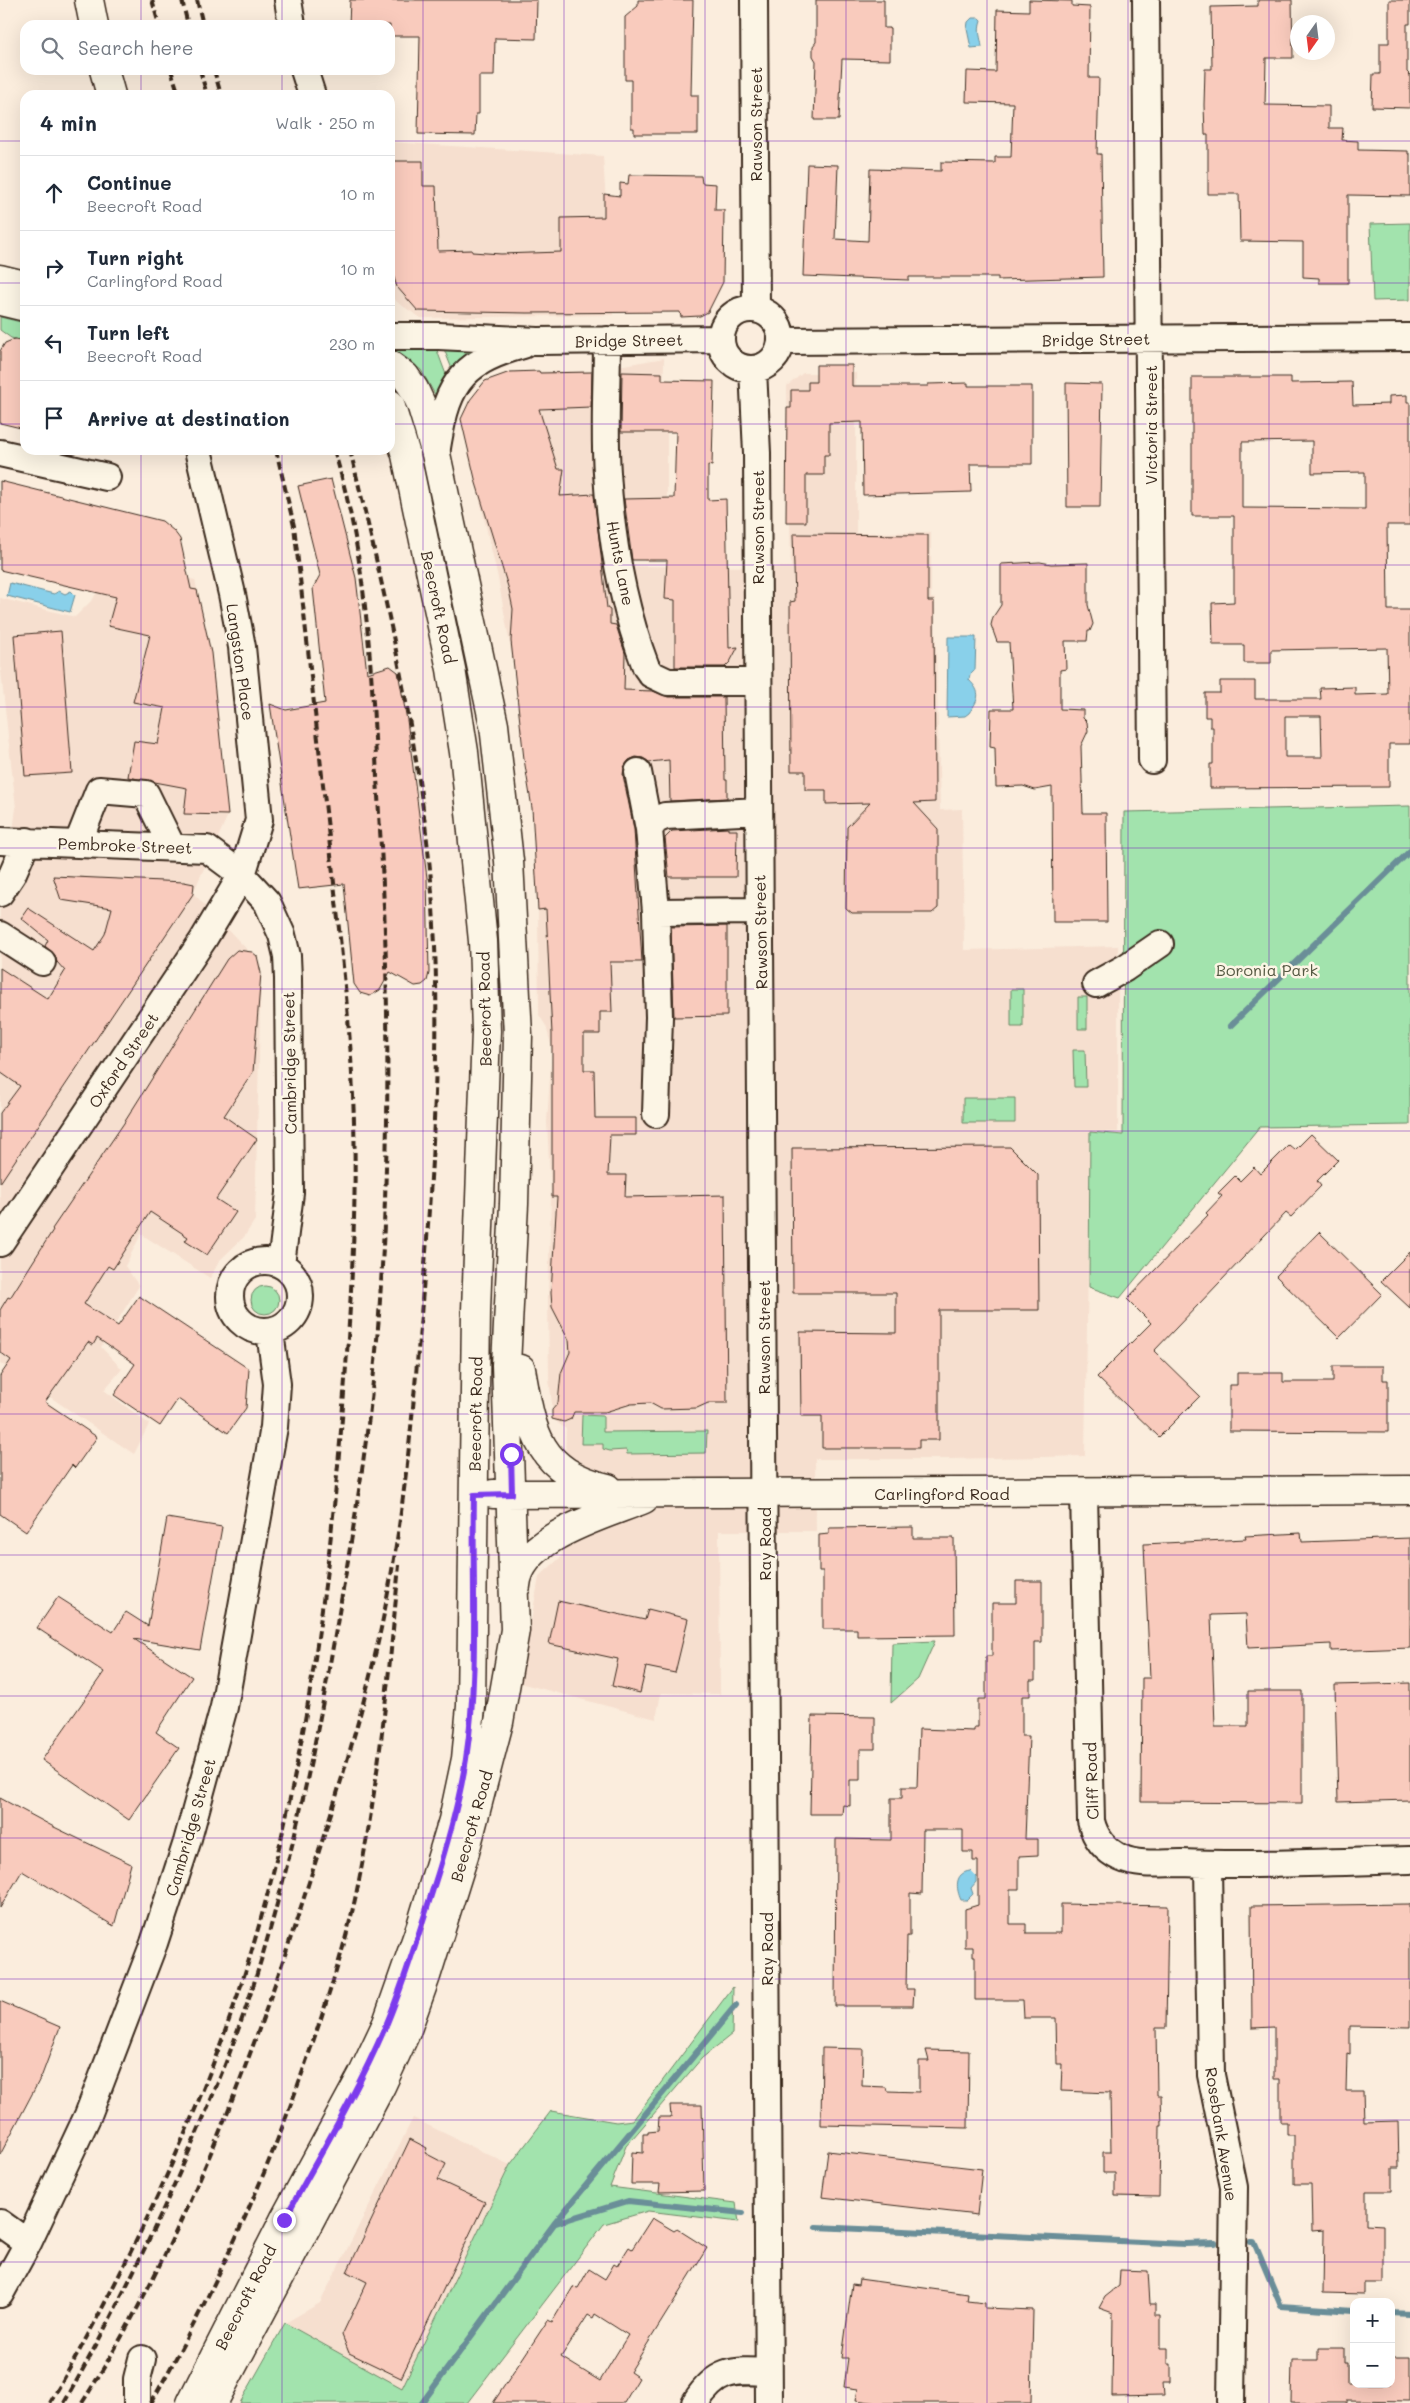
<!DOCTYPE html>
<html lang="en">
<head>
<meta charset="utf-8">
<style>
	body { margin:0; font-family:Mali,sans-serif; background:#f2f2f3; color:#1f2937 }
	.controls { position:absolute; right:15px; bottom:15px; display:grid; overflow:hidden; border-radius:10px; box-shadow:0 5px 20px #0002 }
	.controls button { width:45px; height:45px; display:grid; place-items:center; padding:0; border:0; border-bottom:1px solid #e0e1e3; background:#fff; color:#1f2937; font:25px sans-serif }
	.compass { position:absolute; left:1290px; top:15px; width:45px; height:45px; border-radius:50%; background:#fff; box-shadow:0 5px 20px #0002; rotate:194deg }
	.stop { position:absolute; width:15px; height:15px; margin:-11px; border:4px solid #7c3aed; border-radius:50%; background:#fff }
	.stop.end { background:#7c3aed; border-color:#fff; box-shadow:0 1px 5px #0008 }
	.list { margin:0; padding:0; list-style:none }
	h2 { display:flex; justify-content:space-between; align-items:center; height:65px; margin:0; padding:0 20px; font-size:21px }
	h2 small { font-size:16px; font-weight:400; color:#747a83 }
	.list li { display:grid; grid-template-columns:32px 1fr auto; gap:15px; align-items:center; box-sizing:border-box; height:75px; padding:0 20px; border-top:1px solid #e0e1e3 }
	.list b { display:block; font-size:19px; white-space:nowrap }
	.list p { margin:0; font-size:16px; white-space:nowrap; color:#747a83 }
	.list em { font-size:16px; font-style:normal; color:#747a83 }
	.icon { flex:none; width:28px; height:28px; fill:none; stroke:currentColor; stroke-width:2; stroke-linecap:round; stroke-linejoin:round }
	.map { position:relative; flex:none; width:1410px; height:2403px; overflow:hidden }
	.search { position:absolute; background:#fff; box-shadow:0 5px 20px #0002; left:20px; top:20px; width:375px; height:55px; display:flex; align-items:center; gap:12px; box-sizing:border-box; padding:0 18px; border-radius:15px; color:#747a83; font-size:19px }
	.panel { position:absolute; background:#fff; box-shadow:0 5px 20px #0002; left:20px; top:90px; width:375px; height:365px; border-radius:15px }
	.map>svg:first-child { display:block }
</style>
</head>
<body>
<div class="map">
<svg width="1410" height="2403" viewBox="0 0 1410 2403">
	<rect width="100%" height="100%" fill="#fbeddd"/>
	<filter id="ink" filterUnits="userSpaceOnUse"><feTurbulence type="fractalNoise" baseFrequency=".02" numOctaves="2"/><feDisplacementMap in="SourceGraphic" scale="10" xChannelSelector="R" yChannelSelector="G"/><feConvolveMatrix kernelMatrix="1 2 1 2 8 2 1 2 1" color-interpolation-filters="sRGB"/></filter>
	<g filter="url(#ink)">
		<path fill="#f6dfcf" d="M390,142l213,14 10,159 -192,3 -23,-15 -8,-10z
			M664,358l-1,55h4v89h-44v64l168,1 -4,-181 16,-13h53v160l75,-1v66l4,1 5,211 22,-1 2,141 154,-4v186h-28l-5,324 -135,3h-135l1,72h-97l1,163 -59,-1 -5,26 -136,-36 19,-106 23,-21 4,-127 -12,-9 -5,-41 -1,-84 3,-96 -4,-77 5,-74 -6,-22 -7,-11 -1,-105 -6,-102 -18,-141 -16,-89 -36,-154 2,-13 21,-30 25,-9 80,-1z
			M114,561l81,19 16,71 17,164 -35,78 67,70 1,10 -6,247 -11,17 -24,23 -10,18 -69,-44 -16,32 14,20 -38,61 21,22 -18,21 45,34 -15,30 -134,-91v-482l8,-11 8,-62 -16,-145v-65l75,19 18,-18z
			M413,2118l97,47 -108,224 -117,-66 35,-20z"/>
		<path fill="#a2e3ad" stroke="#6e8666" d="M1410,223v77l-37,1 -3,-77z
			M0,317l25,6v18l-14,-3 -11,-8z
			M445,344l36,1 -22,23 -7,1 -8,-20z
			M435,345l13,35 -11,18 -16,-28 -31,-23z
			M1410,806v319l-150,2 -140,171 -31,-11 1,-155 33,3 1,-323z
			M1011,989h12v38h-12z
			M1078,997h9v32h-9z
			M1073,1050h12l1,37h-12z
			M963,1098h52v25h-52z
			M251 1300a14 14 0 1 1 28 0a14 14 0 1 1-28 0Z
			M582,1415l21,1v16l104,-1 -1,22 -79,1 -1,-4 -16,1 -7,-2v-5h-22z
			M935,1641l-17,38 -27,24 1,-60z
			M733,1987l-1,47 -30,24 -76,88 -16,41 126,16 3,19 -91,-11 -44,13 -137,179h-227l45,-80 117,65 108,-223 41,-54 65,11 17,-2z"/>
		<path fill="#89d0ea" stroke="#6a8e98" d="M979,18l2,2c-4,12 0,17 1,27l-11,1 -4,-19 1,-7 4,-4z
			M10,583l44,11 5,-3 6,3 6,-3 4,4 -5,17 -63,-16z
			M948,637h28l-1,33 -5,5 -1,5c13,13 10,19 0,33l-4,3 -18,1z
			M970,1871l6,6v5l-5,6 2,6 -6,6h-6c-5,-11 -7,-27 9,-29z"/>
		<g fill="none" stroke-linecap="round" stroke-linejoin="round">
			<path stroke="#6a8e98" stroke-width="6" d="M1230,1026l180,-175
				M556,2223l72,-22 115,12
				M816,2227l369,17 30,-1
				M1251,2242h3l27,64 73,5
				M1391,2313l19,1
				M422,2403l132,-179 182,-219"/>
		</g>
		<path fill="#f9cbbd" stroke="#3b2a1e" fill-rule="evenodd" d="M350,0h187l-1,39 -41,-1 -1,38h-15v38h-3l-1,21 -57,-1 2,-98h-30v-11h-41z
			M638,0h55l-2,95h7v39h-64v-6h-3v-48h-6v-63l13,-11z
			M816,0h68v28h6v32l-48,-1 -3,61h-25l2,-59 -3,-5v-10l3,-4z
			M1029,0l43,1v5l18,1 -1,71h10l-2,76h4l2,123 -105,3v-3h-89v3l-106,-4 4,-112 31,1 -3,74 33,2 2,-72 71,2v-9l54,1v-6h16l2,-54 -47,-1 1,-31 29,1 1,-62 32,1z
			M1258,0h34l1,58h-27l-1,47 64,1v22h14l-1,12 16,1v9l50,1v3h2v42l-62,-1v88h-29v-5l-16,-1v-35l-63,-1 -1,-47h-31v-59h-3l-1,-30 1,-36h7l-1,-62 47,-1z
			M1389,0h21v24h-3v48l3,3v33l-38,-1 1,-33h7v-31h9z
			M390,161h33v25h13l2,65 34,-1v2l29,2 60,-2v-34l43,-1v-23l16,2v-13l8,1 1,-9 72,1 1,7 14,1 -1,26h9l-1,72 -15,30 -8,4 -19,1 -1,-5 -153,1 -109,-2 -21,-24 -7,-22z
			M15,339l10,2v88l-25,-6v-72l5,-8z
			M816,365h36v21h76v-2l40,-1v3h64v78h-62l1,28 -108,3 -1,-73 -33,1v32h-5v20h-18v47h-20l1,-114h4v-18h17v-8h8z
			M539,371l1,2 52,-1 -1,35 -52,2 19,60h6l-4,27 34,-2 13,114 3,2v14l6,1 9,28 -1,37 29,1 15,6h56l1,83h2v18l-57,3 -1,-41 -20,2 -6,-4 -7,-1 -7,3 -5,7 -1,8 11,54 8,133h-32l2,50h-12v22h-16v36h10l1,48h41v17h-26l-2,40h18l-1,22 100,-2 2,208h-19l-11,5 -36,1 -11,-6 -19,1 -26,8h-31l-3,7 -7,3 -12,-3v-9l6,-7 3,-30 9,-21 -1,-12 -17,-33 -1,-14 6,-96h-5v-163l-6,-125 -8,1 -6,-102 -8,-49 -13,-118 2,-32 -4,-19 -33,-107 -15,-64 9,-19 15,-19 25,-9z
			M622,372l40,1v7l52,1 -2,85 -4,-1v35l18,-1 3,149 9,-1 -8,15 -5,5h-50v-67l-10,-1 2,-39h-35l-8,-61 50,-1 2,-66h-55z
			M1192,377h99v6l61,-1 1,23 36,-1v-8l18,-1v7h3v123h-23l1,85h22v134h-21v43l-179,1v-24h3v-37h-3v-10h-5v-24h15v-12h35v18h66l-1,-11 35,-1v8l33,-1 -1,-46 -116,2v13h-27v-18h-31l-1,-42 22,-1v-86h-42zM1312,441v32l53,-1v37l-123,-1v-66zM1285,716h36l1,41h-37z
			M1066,383l36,1 -2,123h-33z
			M331,479l25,99 11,95 23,-7 8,6 9,48 20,158 2,95 -2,8 -5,4 -7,1 -25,-14 -10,18 -10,6 -10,-3 -6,-9 -10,-100 -46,5 -28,-185 16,6 39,-7 -12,-115 7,-13 -22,-89z
			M0,481l162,40 12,10 6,8 11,50 6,1 14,63 17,162 -44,-1 3,-26 -59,-11 6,-36 24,3 7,-36 -32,-6 17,-67 -42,-9 8,-29 -116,-27z
			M793,534l135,1v66h6l1,201 -21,1 24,26v79l-6,5h-80l-6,-5 1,-81 23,-24 -44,1v-14h-21v-19h-14l-1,-169 5,-1z
			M1040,562l11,2 37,-1v42l5,19 -3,7h-2l-1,10h-22l1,28 -6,1v39l23,1v8l4,4 1,9 -7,15 2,67h23l1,109h-54l-1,-135 -17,3 -12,-4 -27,1 -1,-39 -5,-1 1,-38h22l-4,-67h-12l-6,-17 2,-8 8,-12v-41z
			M61,631l11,142 -47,3 -11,-141z
			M728,828v2h9l-1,47h-67l-4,-39 7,-7z
			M53,876l131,6 10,2 -1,10 -193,289v-70l20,-27 -20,-14v-104l48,31 17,-28 -8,-9 -2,-7 -10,-9 3,-6 -27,-22 7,-10 66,43 11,-17 7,-26 -51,-8z
			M727,926v90l-53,1 -3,-90z
			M237,950l15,2 5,4 4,17 -8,99 -29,44 33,23 -41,60 20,13 -29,43 -22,-14 3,-4 -38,-25 -37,57 -5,-3 -24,38 34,22 21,-30 110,73 -3,39 -18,25 -50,-34 -18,27 -46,-31 21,-31 -38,-26 -4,7 -5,-3 -43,60 52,35 -22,31 -3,-3 -46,67 -26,-18v-138l11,-16 -11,-8v-42l8,-13 2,1 43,-68 -1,-1 72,-106 103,-164z
			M1311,1134l27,26 -21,21 4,5 -30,31 -5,-4 -132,138 46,45 -41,41 -62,-60 54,-54 -24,-24 81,-84 -2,-2 16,-17 -4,-3 17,-17 5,5 14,-14 6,7 29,-29 6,5z
			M1010,1147l28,28 1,135h-100v130h-20v8h-97v-32h-21l-1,-84 96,1v-40h-103l-1,-145z
			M1319,1232l63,62 -43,44 -63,-62z
			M1410,1252v56l-29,-27z
			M1333,1366h50v14h5v52l-159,-1v-46h8v-12h46v9h50z
			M167,1518l55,9 -22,123 -66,-11 58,38 -36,55 23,16 -50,72 -87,-60 62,-88 -67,-44 21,-31 55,35 13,-20 22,14z
			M913,1527v11h41l1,97 -98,1v-7h-34v-58h-4v-36l10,-1v-6z
			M1301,1533l1,9 108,-4v110l-79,3v-7l-83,4 -2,-34 -35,1 4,111h33v-35h54v112l-161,-1 1,-124h8l-6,-134 102,-5 -1,-3z
			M1016,1581h26v61h-7v38h-5v16h-8v40h7l-4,103h13v16l-19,1v33h-9v35h16v9h35v-29l107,2 -2,122h-10l1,67h4l1,31h-2l-1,71 -44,-1v-23h-12v-21h8l-1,-59 -49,-2 1,-27h-5l-1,-46h-32l-1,-18h-48v-44h-2v-9h-8v-38l13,-4v-44h-5v-9h-10v-22h-40l-1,64 -12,-1v43h-3l-1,53h8l-1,17h-78l1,-167 55,1v-42h11v-11h15l2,-58 55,2v-4h4v-28h8v-43h6v-53h24z
			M558,1601l87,19 3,-11 40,10 -13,54 -29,-6 -6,26 -28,-7 6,-27 -69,-15z
			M1410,1683v117l-72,2 -3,-117z
			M812,1716l63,1v32h-15v31h-10v26l-7,-1 -1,9h-32z
			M0,1798l52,28 79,38 -17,62 -92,-55 -22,37z
			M1410,1904v123l-60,-1v28l-3,-1 -1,38h17l1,31 34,-1 1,47h-7v23h-26v33l17,1v58h-19v11l-41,-1 1,-63 -12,1 -1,-47h-17v-49h-7v-13h-7v-43h-6v-52l-22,1 -1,-122z
			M0,2001l60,26 -18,48 -42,80z
			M822,2048l41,1 -1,37 24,1 1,4 32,1v-31h10l-3,-11 43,1 -1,77 -147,-3z
			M670,2105h32l2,86 -45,1 1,-8h-29l1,-32 11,1v-19h5v-2l10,-1 1,-14h12z
			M410,2139l17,9 -2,5 21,11 -8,16 47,22 -84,176 -52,-25 -7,-18 25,-53 -20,-10z
			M828,2151l154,18 -5,46 -155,-18z
			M652,2218l22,13 3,-2 30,19 -77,124 9,6 -15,25h-131l55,-83 4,2 21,-35 5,1 11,-19 16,10 9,-15 3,2 12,-19 3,2zM595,2314l33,21 -28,46 -39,-24 27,-42 5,3z
			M1120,2270l28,1 2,33h5v11h5v33h8v16h3v18h-8l1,13 -52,1 1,-83 -14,-5 6,-11 14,-11z
			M859,2279l109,15 -1,7 18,2v5l48,2 -2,93h-153l-22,-3 2,-11 -14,-2 4,-29h-6l10,-74 6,1z
			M1319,2348h25v14h3v22h44l2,-27h17v44l-63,-1v3h-56l1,-43h27z"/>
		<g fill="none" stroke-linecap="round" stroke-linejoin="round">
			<defs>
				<path id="minor" d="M288,0l4,25
					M754,0l2,309
					M1146,0l6,760
					M304,70l8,25
					M721 339a30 30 0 1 1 60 0a30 30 0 1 1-60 0Z
					M390,336h49l99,5 182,-2
					M607,340c0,44 -3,89 0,133 4,65 16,134 39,194l5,7 17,8h90
					M781,341l629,-4
					M753,369l4,84 12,1950
					M0,453l107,24
					M436,454c10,-65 20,-91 87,-109
					M638,772l11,57
					M759,811l-94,5 -9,4 -7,9 7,83 103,-1
					M0,841l207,8 35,26 25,27 15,33 5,21 1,23 2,214 -9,71
					M78,843l21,-53 47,4 26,53
					M0,893l12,-18 15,-34
					M0,935l42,27
					M1096,984l29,-16 35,-24
					M656,1114l3,-97 -3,-105
					M0,1243l203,-303 39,-65 17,-55 -17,-173 -10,-53 -34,-144
					M230 1296a35 35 0 1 1 70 0a35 35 0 1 1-70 0Z
					M1084,1492l7,329c4,17 13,29 30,37 17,8 41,5 60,5 76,3 153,-1 229,-3
					M1208,1864l3,211 23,112 -3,216
					M0,2223l28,20
					M0,2294l28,-51 60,-128 66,-172 33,-101 37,-135 50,-280 3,-43 -7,-52
					M137,2403v-24l5,-20
					M695,2403c21,-33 37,-33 73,-31"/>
				<path id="major" d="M89,0l5,25
					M104,70l7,25
					M0,279l25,6
					M0,301l25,6
					M521,1369c11,64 16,102 87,119
					M493,1494l917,-4
					M516,1586c3,-49 90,-71 128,-87
					M191,2403l93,-183 78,-144 25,-53 34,-97 32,-106 13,-61 5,-53 5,-395 10,-280 -3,-90 -19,-189 -13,-83 -45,-214 -16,-51
					M213,2403l168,-317 25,-54 20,-56 39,-124 34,-130 16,-92 -9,-265 8,-161 4,-169 -9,-174 -15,-136 -58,-271 -15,-50 -7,-15 -9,-13 -15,-11"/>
			</defs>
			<use href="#minor" stroke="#3b2a1e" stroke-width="30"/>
			<use href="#major" stroke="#3b2a1e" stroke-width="31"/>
			<use href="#minor" stroke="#fcf5e5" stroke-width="26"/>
			<use href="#major" stroke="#fcf5e5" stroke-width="28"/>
			<path stroke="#3b2a1e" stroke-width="4" stroke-dasharray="8 4" stroke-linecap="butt" d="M152,0l7,25
				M182,0l6,25
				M197,0l6,25
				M171,70l8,25
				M200,70l7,25
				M214,70l7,25
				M50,2403c77,-134 145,-277 193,-424 58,-183 85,-382 100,-573 8,-103 15,-207 10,-310 -3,-78 -13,-155 -21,-232 -13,-113 -25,-226 -38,-338l-18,-76
				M64,2403c47,-82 88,-167 126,-254 24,-55 47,-112 65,-169 35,-113 60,-229 80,-345 19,-106 36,-212 44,-320 11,-162 11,-323 1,-485 -8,-127 -8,-257 -46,-380
				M82,2403c102,-160 169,-341 227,-521 30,-93 60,-187 78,-284 21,-110 29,-221 38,-333 10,-131 17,-265 5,-396 -14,-142 -46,-281 -80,-419
				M151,2403c63,-111 116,-226 157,-347 19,-54 37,-109 49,-166 22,-107 32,-216 42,-325"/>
		</g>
	</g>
	<g fill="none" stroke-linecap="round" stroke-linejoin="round" filter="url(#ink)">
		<path stroke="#7c3aed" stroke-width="6" d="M284,2220c36,-65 74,-129 103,-197 18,-43 31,-87 45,-131 14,-43 27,-88 34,-133 13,-87 6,-177 8,-264l38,-1 -1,-40"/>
	</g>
	<path fill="none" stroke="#7b2cbf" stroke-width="1" stroke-opacity="0.55" d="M141,0v25M282,0v25M423,0v2403M564,0v2403M705,0v2403M846,0v2403M987,0v2403M1128,0v2403M1269,0v2403M141,70v25M282,70v25M0,141h25M390,141h1020M0,283h25M390,283h1020M0,424h25M390,424h1020M141,450v1953M282,450v1953M0,565h1410M0,707h1410M0,848h1410M0,989h1410M0,1131h1410M0,1272h1410M0,1414h1410M0,1555h1410M0,1696h1410M0,1838h1410M0,1979h1410M0,2120h1410M0,2262h1410"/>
	<g text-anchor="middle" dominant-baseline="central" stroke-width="5" stroke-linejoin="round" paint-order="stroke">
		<g font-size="16" fill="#3b2a1e" stroke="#fcf5e5">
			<text transform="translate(755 124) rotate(-90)">Rawson Street</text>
			<text transform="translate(1096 339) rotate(-1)">Bridge Street</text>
			<text transform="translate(629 340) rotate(-1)">Bridge Street</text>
			<text transform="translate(1150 425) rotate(-90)">Victoria Street</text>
			<text transform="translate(757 527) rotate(-90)">Rawson Street</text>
			<text transform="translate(621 563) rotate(79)">Hunts Lane</text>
			<text transform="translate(439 607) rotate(78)">Beecroft Road</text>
			<text transform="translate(241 662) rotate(82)">Langston Place</text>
			<text transform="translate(125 845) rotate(2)">Pembroke Street</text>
			<text transform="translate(760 932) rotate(-91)">Rawson Street</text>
			<text transform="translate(484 1009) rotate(-91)">Beecroft Road</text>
			<text transform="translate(123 1060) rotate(-56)">Oxford Street</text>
			<text transform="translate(289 1063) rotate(-91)">Cambridge Street</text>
			<text transform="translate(763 1337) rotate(-90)">Rawson Street</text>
			<text transform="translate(475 1414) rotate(-89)">Beecroft Road</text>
			<text x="942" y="1493">Carlingford Road</text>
			<text transform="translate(764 1544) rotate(-90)">Ray Road</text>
			<text transform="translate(1091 1781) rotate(-92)">Cliff Road</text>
			<text transform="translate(471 1826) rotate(-74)">Beecroft Road</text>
			<text transform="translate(190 1827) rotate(-74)">Cambridge Street</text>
			<text transform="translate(766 1949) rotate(-90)">Ray Road</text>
			<text transform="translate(1222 2134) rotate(81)">Rosebank Avenue</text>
			<text transform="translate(245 2297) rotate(-63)">Beecroft Road</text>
		</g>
		<g font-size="16" fill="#555842" stroke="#fcf5e5">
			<text x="1267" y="969">Boronia Park</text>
		</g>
	</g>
</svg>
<div class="controls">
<button>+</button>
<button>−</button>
</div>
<svg class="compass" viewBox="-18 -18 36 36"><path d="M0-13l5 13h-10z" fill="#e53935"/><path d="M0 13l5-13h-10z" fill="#747a83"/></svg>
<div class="stop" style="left:511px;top:1454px"></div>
<div class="stop end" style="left:284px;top:2220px"></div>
<div class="search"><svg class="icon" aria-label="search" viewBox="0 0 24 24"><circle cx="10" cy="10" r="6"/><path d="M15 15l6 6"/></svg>Search here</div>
<section class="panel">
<h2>4 min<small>Walk · 250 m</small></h2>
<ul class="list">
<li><svg class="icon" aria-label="ahead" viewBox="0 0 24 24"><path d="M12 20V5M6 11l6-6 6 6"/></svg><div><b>Continue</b><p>Beecroft Road</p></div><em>10 m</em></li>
<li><svg class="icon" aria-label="right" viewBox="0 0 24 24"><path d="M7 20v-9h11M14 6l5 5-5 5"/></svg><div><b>Turn right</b><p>Carlingford Road</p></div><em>10 m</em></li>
<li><svg class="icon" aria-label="left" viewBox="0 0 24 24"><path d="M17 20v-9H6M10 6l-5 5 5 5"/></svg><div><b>Turn left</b><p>Beecroft Road</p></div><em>230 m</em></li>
<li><svg class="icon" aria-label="arrive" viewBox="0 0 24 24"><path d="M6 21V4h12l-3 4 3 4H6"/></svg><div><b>Arrive at destination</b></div></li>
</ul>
</section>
</div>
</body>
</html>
